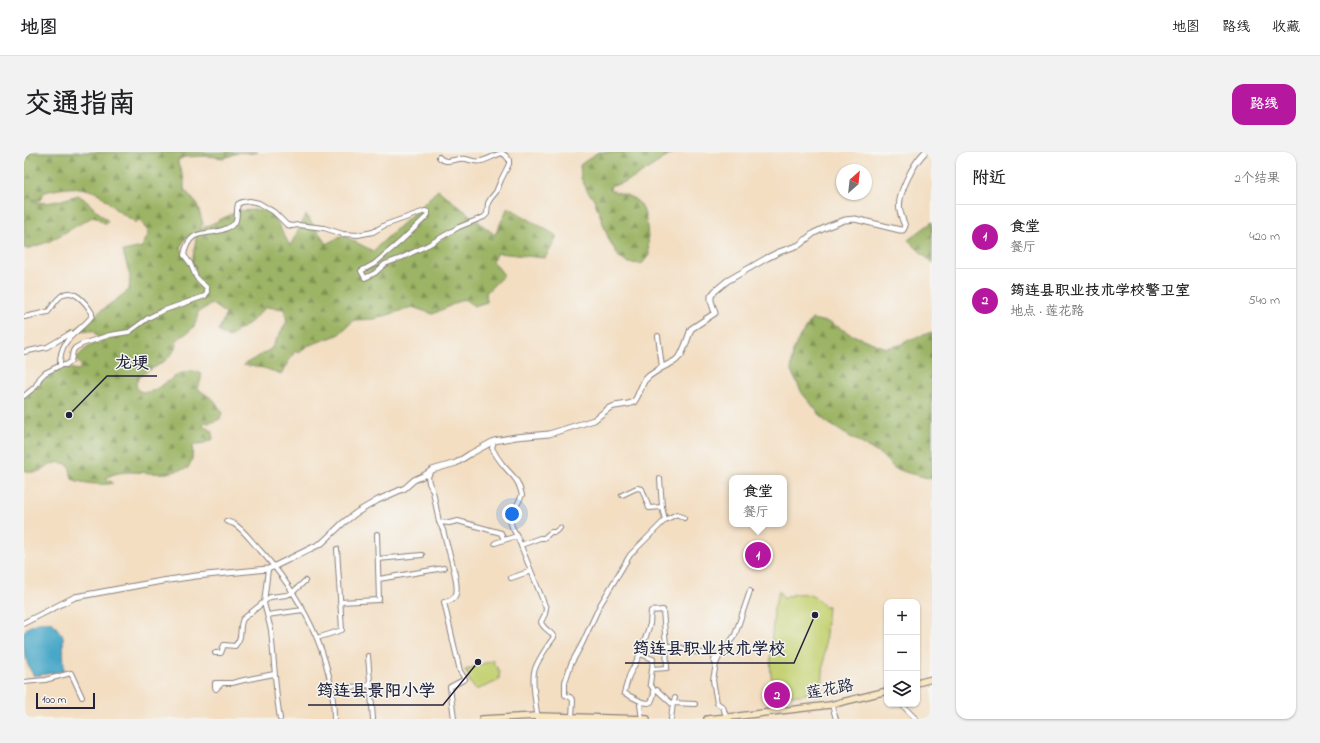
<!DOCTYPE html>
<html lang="zh">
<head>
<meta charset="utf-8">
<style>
	body { margin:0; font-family:"Indie Flower","LXGW WenKai TC",sans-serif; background:#f2f2f2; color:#202124 }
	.controls { position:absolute; right:12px; bottom:12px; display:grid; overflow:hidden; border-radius:8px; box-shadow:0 1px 3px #0004 }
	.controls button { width:36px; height:36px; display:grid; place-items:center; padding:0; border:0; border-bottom:1px solid #e0e0e0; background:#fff; color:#202124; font:20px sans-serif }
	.compass { position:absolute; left:812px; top:12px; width:36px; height:36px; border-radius:50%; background:#fff; box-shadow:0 1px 3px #0004; rotate:27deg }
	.scale { position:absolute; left:12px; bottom:10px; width:59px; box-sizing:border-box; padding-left:4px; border:2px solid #22223b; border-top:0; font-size:11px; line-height:14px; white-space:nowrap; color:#22223b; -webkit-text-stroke:3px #f6f6f2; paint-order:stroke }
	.you { position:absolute; left:488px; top:362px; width:14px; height:14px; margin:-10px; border:3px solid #fff; border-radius:50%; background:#1a73e8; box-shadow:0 0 0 6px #1a73e833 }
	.badge { display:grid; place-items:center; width:26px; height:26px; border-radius:50%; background:#b5179e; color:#fff; font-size:13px; font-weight:700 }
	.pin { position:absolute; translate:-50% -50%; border:2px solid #fff; box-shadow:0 1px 4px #0006 }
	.popup { position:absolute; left:705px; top:323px; width:58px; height:52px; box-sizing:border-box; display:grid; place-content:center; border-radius:8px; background:#fff; filter:drop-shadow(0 1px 3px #0005); font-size:13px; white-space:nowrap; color:#757577 }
	.popup b { font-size:15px; color:#202124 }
	.popup::after { content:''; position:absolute; left:50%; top:100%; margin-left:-8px; border:8px solid transparent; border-top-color:#fff }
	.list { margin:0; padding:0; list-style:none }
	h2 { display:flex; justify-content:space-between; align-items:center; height:52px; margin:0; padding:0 16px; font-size:17px }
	h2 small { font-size:13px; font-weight:400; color:#757577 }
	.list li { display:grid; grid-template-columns:26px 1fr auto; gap:12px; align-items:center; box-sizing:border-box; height:64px; padding:0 16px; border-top:1px solid #e0e0e0 }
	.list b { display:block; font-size:15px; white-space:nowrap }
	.list p { margin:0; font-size:13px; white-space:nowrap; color:#757577 }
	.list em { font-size:13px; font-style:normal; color:#757577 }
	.icon { flex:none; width:22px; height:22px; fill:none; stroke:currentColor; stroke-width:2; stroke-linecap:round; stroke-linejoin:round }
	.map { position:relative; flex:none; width:908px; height:567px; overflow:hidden; border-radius:12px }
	header { display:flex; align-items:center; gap:24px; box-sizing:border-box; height:56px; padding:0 20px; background:#fff; border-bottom:1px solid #e0e0e0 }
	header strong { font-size:19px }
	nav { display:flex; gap:22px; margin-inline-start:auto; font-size:14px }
	.intro { display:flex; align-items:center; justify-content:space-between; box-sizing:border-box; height:96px; padding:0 24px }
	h1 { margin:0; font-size:28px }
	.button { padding:10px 18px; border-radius:12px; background:#b5179e; color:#fff; font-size:14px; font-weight:700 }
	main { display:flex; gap:24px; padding:0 24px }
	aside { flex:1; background:#fff; border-radius:12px; box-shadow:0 1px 3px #0004 }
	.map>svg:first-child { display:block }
</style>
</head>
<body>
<header>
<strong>地图</strong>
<nav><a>地图</a><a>路线</a><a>收藏</a></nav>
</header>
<div class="intro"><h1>交通指南</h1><a class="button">路线</a></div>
<main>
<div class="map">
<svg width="908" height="567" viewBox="0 0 908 567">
	<defs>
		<pattern id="forest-firs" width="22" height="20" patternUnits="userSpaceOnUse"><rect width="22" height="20" fill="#9cb465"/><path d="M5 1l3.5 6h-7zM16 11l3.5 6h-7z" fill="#7f9254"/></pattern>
	</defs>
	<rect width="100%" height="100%" fill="#f6f6f2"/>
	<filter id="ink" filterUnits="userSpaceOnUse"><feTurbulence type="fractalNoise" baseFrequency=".025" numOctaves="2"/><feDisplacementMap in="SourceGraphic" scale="8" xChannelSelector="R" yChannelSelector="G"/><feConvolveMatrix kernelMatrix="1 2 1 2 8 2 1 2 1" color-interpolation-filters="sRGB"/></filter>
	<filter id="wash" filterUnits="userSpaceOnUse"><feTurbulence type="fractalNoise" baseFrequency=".012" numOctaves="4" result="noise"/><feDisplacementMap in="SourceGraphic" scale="16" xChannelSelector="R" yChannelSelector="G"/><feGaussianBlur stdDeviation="0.9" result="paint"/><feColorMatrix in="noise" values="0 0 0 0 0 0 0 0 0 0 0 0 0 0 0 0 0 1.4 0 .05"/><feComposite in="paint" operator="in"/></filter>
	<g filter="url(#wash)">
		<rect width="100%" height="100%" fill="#f3dec2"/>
		<path fill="#c5d273" stroke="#747a57" d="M755,439l5,8c13,-9 30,-7 40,7h4l-6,82h-3l-1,-3c-7,8 -14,11 -25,10 -9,-1 -17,-9 -21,-16 -4,-9 1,-55 2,-66l-1,-1z
			M470,508v3l-1,1c6,4 8,10 5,17l-19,8h-4l-7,-10v-7h-2l-1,-2z"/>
		<path fill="url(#forest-firs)" stroke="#5f6b50" fill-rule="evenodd" d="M0,0h234l-6,1 -12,-1 -16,6 -16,-2 -24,1 -6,3v4l6,15v10l13,15 6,20 -4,6 39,-19 32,-2 20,37 16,-31 21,29 15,-9 31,16 65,-61 57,45 13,-28 49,29 -12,22 -47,-5 -5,8 11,14 -18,18 1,9 -13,4 -10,-7 -31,15 -21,-7 -37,12 -21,1 -16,15 -31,11 -8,6 -4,-1 -14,23 -17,-6 -21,-3 28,-16 16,-28 -3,-12 -18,-2 -14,14 -24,17 -10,-7 8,-17 -14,-10 -14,8c-2,18 -8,18 -21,28 -1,3 -1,7 -2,9 -8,17 -32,20 -38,32 -2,3 0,6 1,9 2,1 4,2 6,2 12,3 32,-22 48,-21 3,0 6,1 9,2v6l-3,10 16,11 8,12 -2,7 -10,4 -6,-1 -1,3 9,6 1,8 -9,4 -11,2 -1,14 -4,9c-7,2 -15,4 -22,5 -19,2 -44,-6 -60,5l7,5c-9,3 -33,0 -41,-4l-2,-10 -3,-5c-4,-1 -9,-2 -12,-1 -14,5 -15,13 -31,7v-72l20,-23 22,-8 11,3 4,-2v-3l-6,-6c8,-8 15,-16 27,-16l-8,-12 -19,-1 54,-40 1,-13 -7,-26 19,-4 7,-14 -10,-14 -3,4c-5,-5 -12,-7 -18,-12 -7,-4 -12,-13 -19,-17 -20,-10 -34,-6 -55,-2l-4,8h-8c12,7 33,-1 46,-5l6,4 24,22 -2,3 -12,-8 -46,26 -21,7 -3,-1zM173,80l-5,32 -12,-17 6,-9z
			M574,0h76l-40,26 -14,6 -9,1 -1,5c10,3 24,6 31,15 7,10 7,38 8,50l-7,9 -13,-1 -10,-6 -10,-17 -15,-41 -6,-7 -7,-14 -1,-13z
			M908,70v41l-24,-23z
			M788,167l19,4 19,11 36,14 14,-3 11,-6 21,-7v147l-24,-6 -14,-5 -14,-14 -33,-19 -22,-14 -23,-28 -11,-22 2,-20 7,-15z"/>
		<path fill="#49a8c8" stroke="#366582" d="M19,470h9l11,14 1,35 -30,5c-10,-15 -10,-26 -10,-44 4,-7 12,-8 19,-10z"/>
	</g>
	<g filter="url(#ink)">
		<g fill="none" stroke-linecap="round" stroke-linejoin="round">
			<defs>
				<path id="minor" d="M0,165l24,-5c4,-5 7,-11 12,-15 12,-12 26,6 32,16v3c-14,18 -32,21 -32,48l1,1h5l5,-4 2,-10 2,-3 7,-4 28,-9 19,-3 19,-14 14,-7 43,-15 2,-3v-5l-11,-11 -6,-14 -6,-8c6,-30 24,-17 43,-27 3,-1 6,-3 8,-5 3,-5 1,-13 3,-19l4,-2 8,-1 9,2 15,9 13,13 5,1 6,-1 9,1 17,2 19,6 15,1 15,-3 12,-7 40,-14 3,1v2l-3,4 -24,23 -27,23 -13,7 4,7 10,-5 10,-9 16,-6 27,-13 31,-18 25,-10 3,-3 1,-11 3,-5 5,-6 5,-12 8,-16v-4l-3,-4 -4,-3c-8,2 -14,7 -21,8 -6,2 -10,-1 -15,-2 -11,-2 -19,7 -27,-2
					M634,184l4,31
					M0,200l23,-5 24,-14
					M0,244l11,-9 5,-9 5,-5 16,-8
					M470,289l-2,7c3,6 7,12 11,17 11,13 14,12 19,30l-12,24 2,8 5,9 29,72 -1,6 -4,8c2,7 10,9 13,15 -7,10 -17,23 -20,35 -2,11 2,35 4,47
					M407,320l-3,4 1,7 4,8 6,31 4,8c3,14 17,52 13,64 -2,6 -7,7 -12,8l16,69 5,8 -15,8 4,32
					M636,327l2,28
					M598,343l15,-7 5,1 7,19 13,-1 3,13
					M202,369c3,1 6,2 8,3 8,4 18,18 24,24 42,45 76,108 76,171
					M415,370l10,1 9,-2 43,12 3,7 13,-4
					M471,391l9,-3
					M497,393l19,-7h4l7,-6h4l5,-4
					M354,407l44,-4
					M244,417l-4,34 7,27 6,68 3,21
					M487,426l20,-7
					M355,427l65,-11
					M316,450l39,-2 -2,-66
					M243,463l36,-5
					M293,486l25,-8 -5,-81
					M642,494h11l12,5 26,4 -1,6 2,3 -3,16 4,23 6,4 4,12
					M191,501h6l3,-8 11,1c9,-10 3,-17 8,-27l27,-22 17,-2 5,-2 13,-12
					M616,502l13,5 -1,10 15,-1 -1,-22 -3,-36 -12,1 -1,13 -10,30 -11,22 -5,17 18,9 -2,3 2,14
					M344,504l5,63
					M692,512l3,-7 16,-22 15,-44
					M0,530l21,-2 26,-7 11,24
					M198,531l-6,6 -1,-2v-4h17l12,-3 30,-6
					M328,535l18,-2
					M633,538l14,13 24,1
					M618,550l6,1 3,-1c4,-8 4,-12 -1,-18l2,-15
					M877,552l15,15
					M808,553l4,14
					M548,565l1,-17 -3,-3 -5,-2v-13l6,-18 11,-20 18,-39 30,-50 35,-35 12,-6 7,4
					M647,567l2,-16 2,-5"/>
				<path id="tertiary" d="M0,471l51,-26 87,-16 34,-5 72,-7 7,-3 47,-23 21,-20 13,-10 22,-13 27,-12 9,-8 11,-5 7,-5 24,-7 14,-9 24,-13 22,-4 33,-3 45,-14 15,-12 6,-2 13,-2 6,-2 3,-5 7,-16 5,-5 12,-8 14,-7 6,-6 4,-9 6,-17 24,-16 -4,-12v-5l4,-5 12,-10 40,-23 12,-6 20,-7 15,-12 15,-7 16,-6 10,-1 45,11h3l2,-4c-2,-5 -4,-10 -5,-15 -4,-16 14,-48 25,-59"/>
				<path id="secondary" d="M893,531l15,-4
					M458,567l55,-3 110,3
					M683,567l32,-3 91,-11 57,-14"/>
			</defs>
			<use href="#minor" stroke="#8a807e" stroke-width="6"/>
			<use href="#tertiary" stroke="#8a807e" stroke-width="7"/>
			<use href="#secondary" stroke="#8a807e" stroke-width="8"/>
			<use href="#minor" stroke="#fff" stroke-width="4"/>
			<use href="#tertiary" stroke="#fff" stroke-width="5"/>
			<use href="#secondary" stroke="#f9e7c3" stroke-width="5.5"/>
		</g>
	</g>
	<g text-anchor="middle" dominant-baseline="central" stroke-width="3" stroke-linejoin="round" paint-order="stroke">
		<g font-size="16" fill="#22223b" stroke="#f6f6f2">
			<text transform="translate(806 538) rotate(-11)">莲花路</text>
		</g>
	</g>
	<path fill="none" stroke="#22223b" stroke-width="1.5" d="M45 263L83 224H133M791 463L770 511H601M454 510L419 553H284"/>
	<g fill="#22223b" stroke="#f6f6f2" stroke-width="1.5">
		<circle cx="45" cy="263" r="4"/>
		<circle cx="791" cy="463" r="4"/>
		<circle cx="454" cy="510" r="4"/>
	</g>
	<g font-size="17" text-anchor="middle" font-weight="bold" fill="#22223b" stroke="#f6f6f2" stroke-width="3" stroke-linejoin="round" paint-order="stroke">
		<text x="108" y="216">龙埂</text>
		<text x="685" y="502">筠连县职业技术学校</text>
		<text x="352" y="544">筠连县景阳小学</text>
	</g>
</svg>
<div class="controls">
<button>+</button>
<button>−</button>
<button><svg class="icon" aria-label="layers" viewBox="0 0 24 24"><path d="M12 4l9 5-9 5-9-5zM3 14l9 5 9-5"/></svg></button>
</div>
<svg class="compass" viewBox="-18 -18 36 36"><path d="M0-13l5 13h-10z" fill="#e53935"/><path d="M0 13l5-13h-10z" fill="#757577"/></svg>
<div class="scale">100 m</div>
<div class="you"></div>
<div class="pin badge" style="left:734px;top:403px">1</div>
<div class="popup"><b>食堂</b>餐厅</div>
<div class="pin badge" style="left:753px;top:543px">2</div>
</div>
<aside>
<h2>附近<small>2个结果</small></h2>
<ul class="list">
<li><span class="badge">1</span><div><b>食堂</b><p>餐厅</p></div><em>420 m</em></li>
<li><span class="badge">2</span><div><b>筠连县职业技术学校警卫室</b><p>地点 · 莲花路</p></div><em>540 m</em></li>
</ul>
</aside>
</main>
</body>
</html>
